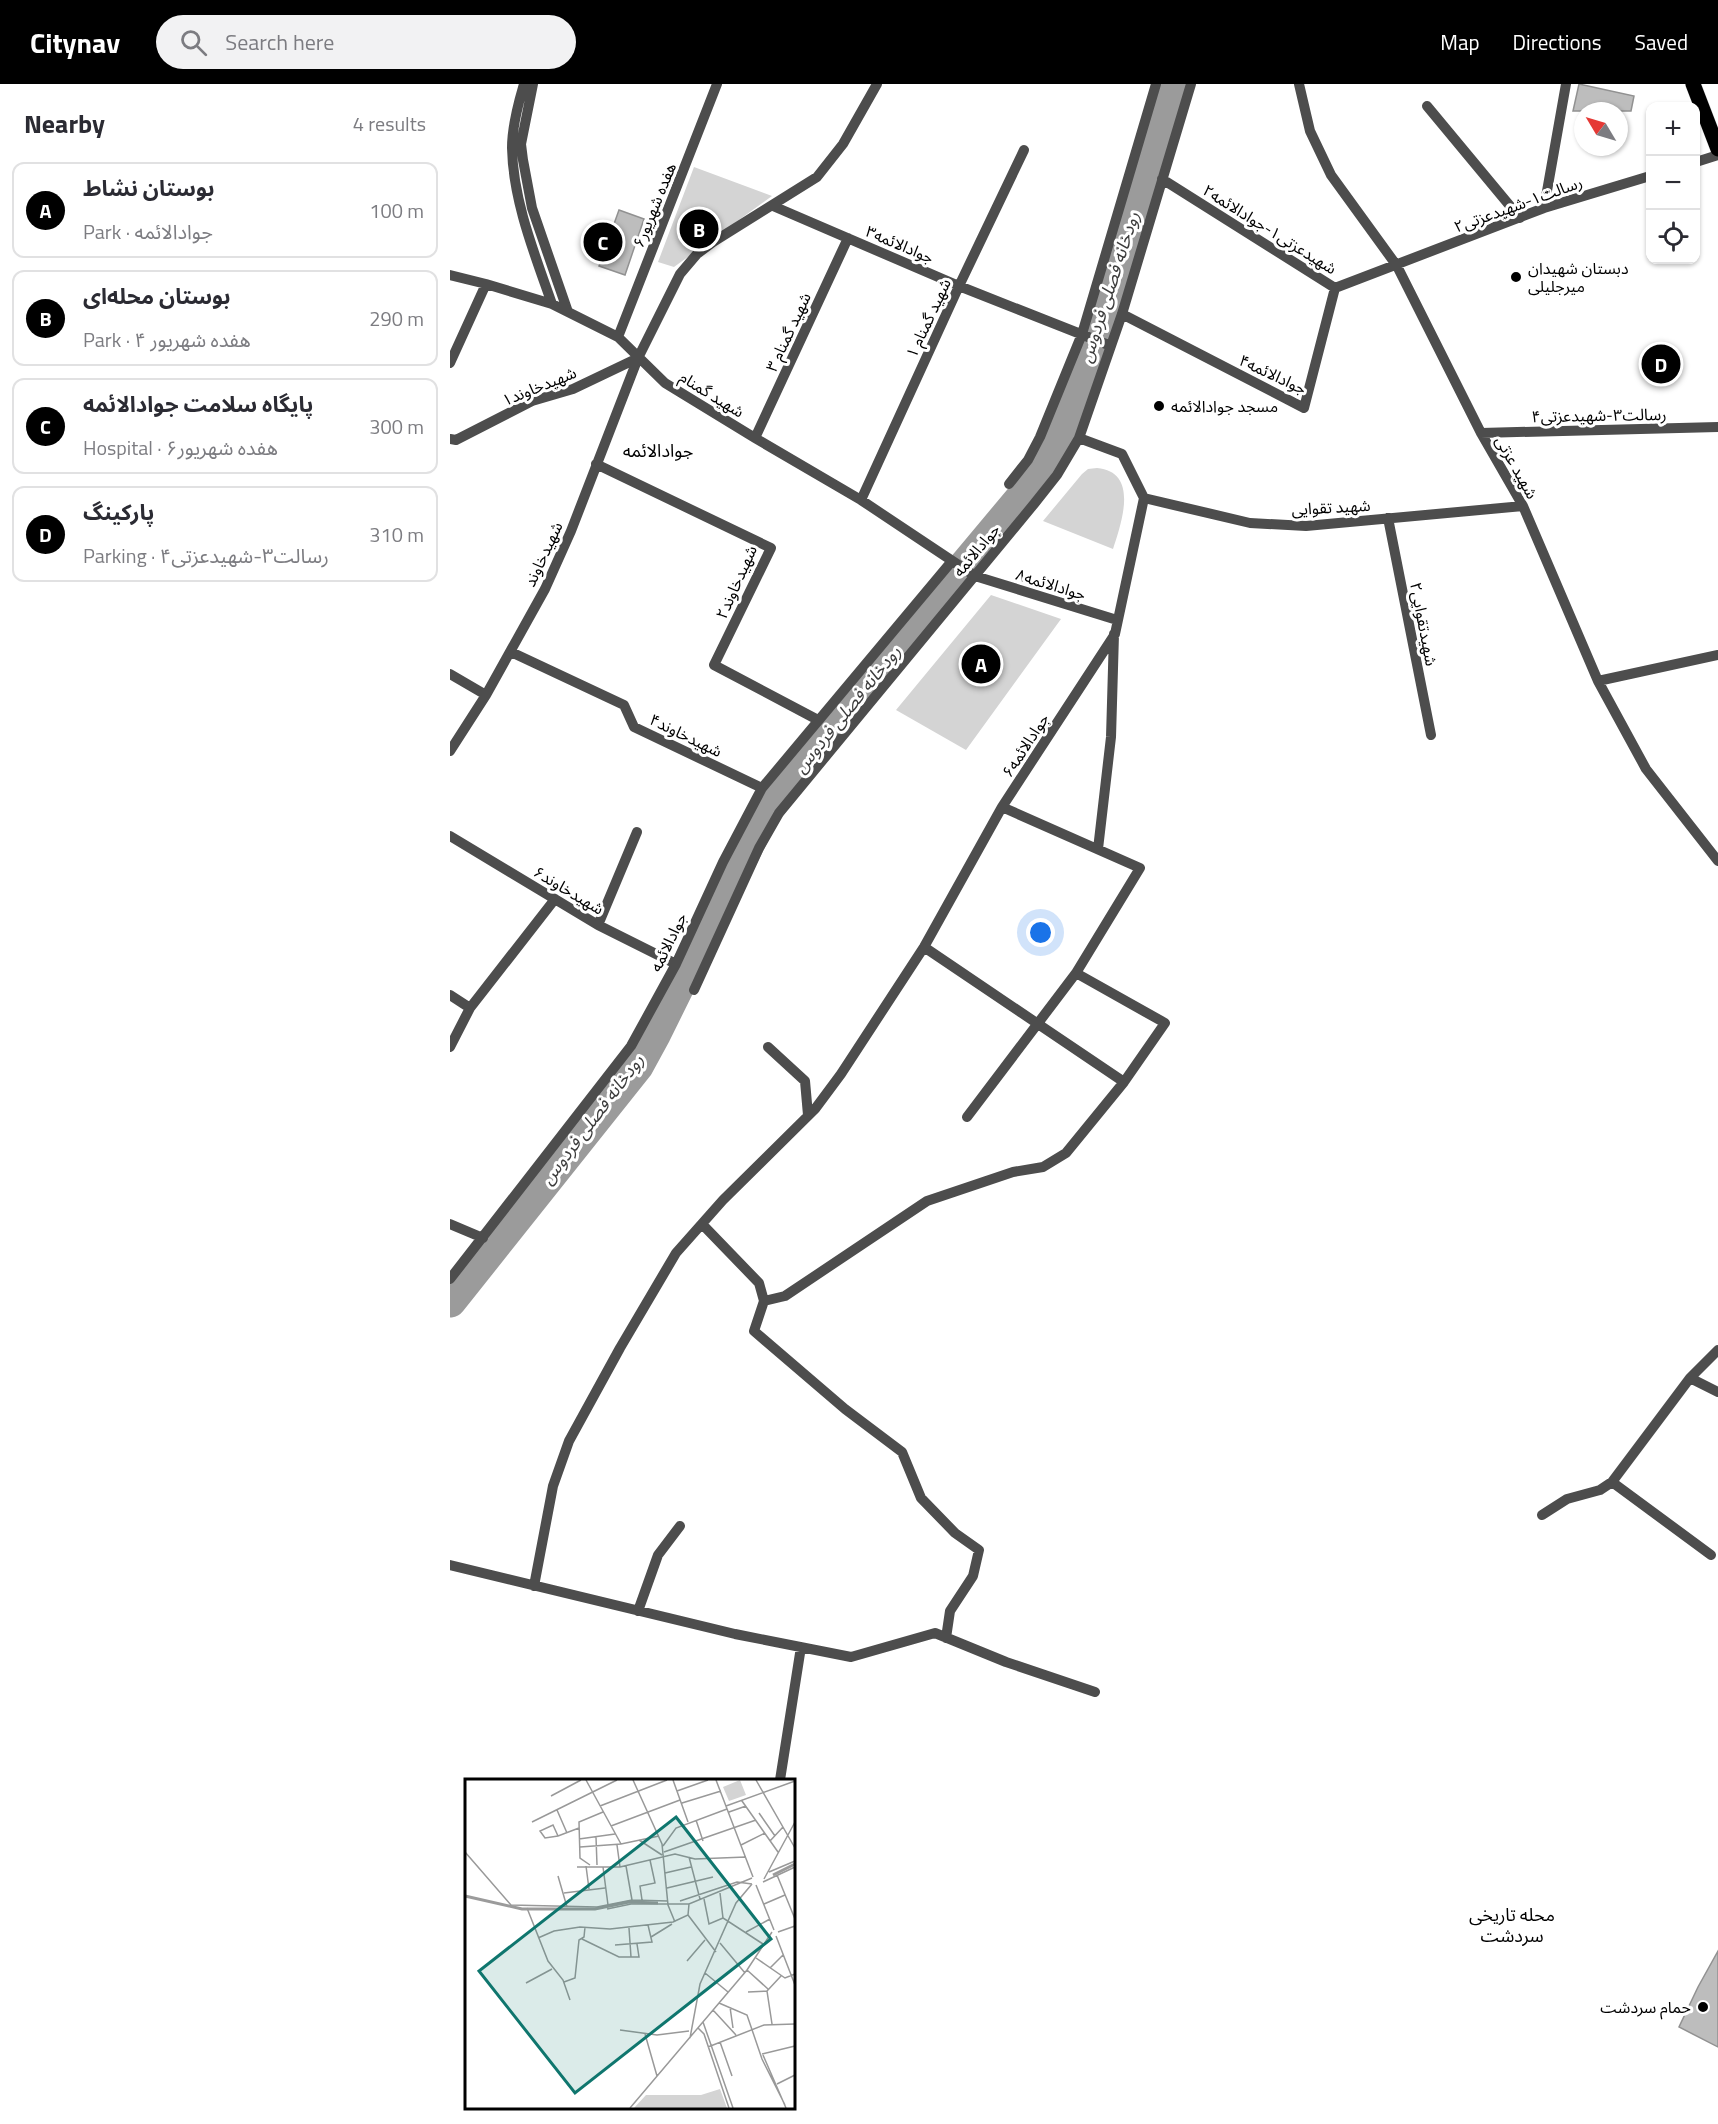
<!DOCTYPE html>
<html lang="en">
<head>
<meta charset="utf-8">
<style>
	body { margin:0; font-family:"Titillium Web","Noto Sans Arabic",sans-serif; background:#f2f2f3; color:#2b2b33 }
	.controls { position:absolute; right:18px; top:18px; display:grid; overflow:hidden; border-radius:12px; box-shadow:0 2px 4px #0004 }
	.controls button { width:54px; height:54px; display:grid; place-items:center; padding:0; border:0; border-bottom:2px solid #e1e1e2; background:#fff; color:#2b2b33; font:30px sans-serif }
	.compass { position:absolute; left:1124px; top:18px; width:54px; height:54px; border-radius:50%; background:#fff; box-shadow:0 2px 4px #0004; rotate:308deg }
	.you { position:absolute; left:591px; top:849px; width:21px; height:21px; margin:-15px; border:4px solid #fff; border-radius:50%; background:#1a73e8; box-shadow:0 0 0 9px #1a73e833 }
	.badge { display:grid; place-items:center; width:39px; height:39px; border-radius:50%; background:#000; color:#fff; font-size:20px; font-weight:700 }
	.pin { position:absolute; translate:-50% -50%; border:3px solid #fff; box-shadow:0 2px 6px #0006 }
	.list { margin:0; padding:0; list-style:none }
	h2 { display:flex; justify-content:space-between; align-items:center; height:78px; margin:0; padding:0 24px; font-size:26px }
	h2 small { font-size:20px; font-weight:400; color:#7c7c81 }
	.list li { display:grid; grid-template-columns:39px 1fr auto; gap:18px; align-items:center; box-sizing:border-box; height:96px; margin:0 12px 12px; padding:0 12px; border:2px solid #e1e1e2; border-radius:12px }
	.list b { display:block; font-size:22px; white-space:nowrap }
	.list p { margin:0; font-size:20px; white-space:nowrap; color:#7c7c81 }
	.list em { font-size:20px; font-style:normal; color:#7c7c81 }
	.icon { flex:none; width:33px; height:33px; fill:none; stroke:currentColor; stroke-width:2; stroke-linecap:round; stroke-linejoin:round }
	.map { position:relative; flex:none; width:1268px; height:2040px; overflow:hidden }
	header { display:flex; align-items:center; gap:36px; box-sizing:border-box; height:84px; padding:0 30px; background:#000; color:#fff }
	header strong { font-size:28px }
	nav { display:flex; gap:33px; margin-inline-start:auto; font-size:21px }
	.search { width:420px; height:54px; background:#f2f2f3; display:flex; align-items:center; gap:15px; box-sizing:border-box; padding:0 21px; border-radius:33px; color:#7c7c81; font-size:22px }
	main { display:flex }
	aside { flex:1; background:#fff }
	.map>svg:first-child { display:block }
</style>
</head>
<body>
<header>
<strong>Citynav</strong>
<div class="search"><svg class="icon" aria-label="search" viewBox="0 0 24 24"><circle cx="10" cy="10" r="6"/><path d="M15 15l6 6"/></svg>Search here</div>
<nav><a>Map</a><a>Directions</a><a>Saved</a></nav>
</header>
<main>
<aside>
<h2>Nearby<small>4 results</small></h2>
<ul class="list">
<li><span class="badge">A</span><div><b>بوستان نشاط</b><p>Park · جوادالائمه</p></div><em>100 m</em></li>
<li><span class="badge">B</span><div><b>بوستان محله‌ای</b><p>Park · هفده شهریور ۴</p></div><em>290 m</em></li>
<li><span class="badge">C</span><div><b>پایگاه سلامت جوادالائمه</b><p>Hospital · هفده شهریور۶</p></div><em>300 m</em></li>
<li><span class="badge">D</span><div><b>پارکینگ</b><p>Parking · رسالت۳-شهیدعزتی۴</p></div><em>310 m</em></li>
</ul>
</aside>
<div class="map">
<svg width="1268" height="2040" viewBox="0 0 1268 2040">
	<rect width="100%" height="100%" fill="#fff"/>
	<path fill="#d4d4d4" d="M244,83l78,29 -98,71 -16,-5z
		M647,384c43,4 24,56 16,81l-70,-28 39,-47 6,-5z
		M541,511l70,24 -95,131 -70,-40z"/>
	<g fill="none" stroke-linecap="round" stroke-linejoin="round">
		<path stroke="#9b9b9b" stroke-width="33" d="M0,1217l187,-235 18,-33 107,-217 63,-83 221,-264 11,-22 34,-98 81,-265"/>
	</g>
	<path fill="#bdbdbd" stroke="#919191" stroke-width="1.5" d="M1129,0l55,12 -3,15h-58z
		M169,126l25,9 -19,56 -26,-9z
		M1268,1867v96l-39,-20 19,-40z"/>
	<g fill="none" stroke-linecap="round" stroke-linejoin="round">
		<defs>
			<path id="major" d="M1243,0l25,65"/>
		</defs>
		<use href="#major" stroke="#dbdbdb" stroke-width="16"/>
		<path stroke="#4d4d4d" stroke-width="10" d="M74,0c-6,20 -12,43 -12,64 1,53 23,107 40,156
			M83,0l-12,60 2,16 9,48 36,104
			M849,0l11,47 21,44 66,91 84,167 42,73 75,175 48,88 72,92
			M977,22l93,112
			M1246,78l22,-7
			M712,95l173,109 209,-80 106,-32
			M323,122l186,80 152,60
			M1094,124l22,-124
			M0,191l36,9 66,20 66,33 47,46 90,55 106,62 114,76 142,44
			M672,230l182,94 31,-120
			M168,253l99,-253
			M0,279l36,-79
			M1031,349l237,-6
			M305,354l93,-200
			M0,355l6,1 76,-39 41,-12 65,-31
			M146,380l175,84 -57,117 104,55
			M559,400l19,-24 12,-23 42,-103 74,-250
			M694,414l106,25 56,3 217,-20
			M411,416l98,-214 65,-136
			M938,434l43,217
			M61,568l113,53 10,22 128,61
			M0,590l36,21
			M1148,597l120,-26
			M0,667l36,-56 59,-106 26,-58 67,-173 42,-84 17,-20 16,-12 104,-65 26,-33 34,-60
			M0,752l148,89 78,39
			M648,765l13,-112 3,-103
			M148,841l39,-93
			M474,863l200,135
			M244,906l65,-142 20,-35 255,-309 23,-29 22,-37 43,-124 69,-230
			M0,911l20,13
			M0,963l20,-39 85,-109
			M318,963l37,34 3,34
			M517,1033l109,-144 64,-105 -138,-61
			M0,1140l33,14
			M252,1140l57,59 5,18 -10,30 91,78 57,43 19,46 34,35 24,17 -6,26 -23,35 -4,27
			M0,1195l181,-233 45,-82 47,-102 39,-74 190,-227
			M314,1217l21,-5 142,-95 86,-29 30,-5 23,-14 58,-71 41,-59 -89,-50
			M1240,1294l28,14
			M1162,1398l99,73
			M1092,1431l25,-16 33,-9 12,-8 78,-104 28,-28
			M0,1481l285,69 116,23 84,-24 71,29 89,30
			M84,1502l19,-100 16,-45 51,-93 56,-95 47,-53 92,-91 26,-35 83,-127 78,-140 113,-173 29,-136 -22,-44 -43,-16
			M188,1527l20,-56 22,-29
			M330,1696l21,-133"/>
		<use href="#major" stroke="#000" stroke-width="15"/>
	</g>
	<g fill="#000" stroke="#fff" stroke-width="2">
		<circle cx="1066" cy="193" r="6"/>
		<circle cx="709" cy="322" r="6"/>
		<circle cx="1253" cy="1923" r="6"/>
	</g>
	<g text-anchor="middle" dominant-baseline="central" stroke-width="6" stroke-linejoin="round" paint-order="stroke">
		<g font-size="16" fill="#000" stroke="#fff">
			<text transform="translate(1068 120) rotate(-20)">رسالت۱-شهیدعزتی۲</text>
			<text transform="translate(204 121) rotate(-68)">هفده شهریور۶</text>
			<text transform="translate(820 145) rotate(32)">شهیدعزتی۱-جوادالائمه۲</text>
			<text transform="translate(450 160) rotate(23)">جوادالائمه۳</text>
			<text transform="translate(478 234) rotate(-65)">شهید گمنام ۱</text>
			<text transform="translate(338 248) rotate(-65)">شهید گمنام ۳</text>
			<text transform="translate(823 290) rotate(25)">جوادالائمه۴</text>
			<text transform="translate(89 302) rotate(-22)">شهیدخاوند۱</text>
			<text transform="translate(262 310) rotate(32)">شهید گمنام</text>
			<text transform="translate(1149 331) rotate(-1)">رسالت۳-شهیدعزتی۴</text>
			<text transform="translate(1067 383) rotate(61)">شهید عزتی</text>
			<text transform="translate(881 423) rotate(-3)">شهید تقوایی</text>
			<text transform="translate(526 466) rotate(-50)">جوادالائمه</text>
			<text transform="translate(93 470) rotate(-65)">شهیدخاوند</text>
			<text transform="translate(286 498) rotate(-66)">شهیدخاوند۲</text>
			<text transform="translate(601 500) rotate(17)">جوادالائمه۸</text>
			<text transform="translate(974 540) rotate(79)">شهیدتقوایی۲</text>
			<text transform="translate(236 651) rotate(26)">شهیدخاوند۴</text>
			<text transform="translate(575 661) rotate(-57)">جوادالائمه۶</text>
			<text transform="translate(119 806) rotate(31)">شهیدخاوند۶</text>
			<text transform="translate(218 858) rotate(-64)">جوادالائمه</text>
		</g>
		<g font-size="16" fill="#000" stroke="#fff" text-anchor="start">
			<text x="1078" y="184">دبستان شهیدان<tspan x="1078" dy="18">میرجلیلی</tspan></text>
			<text x="721" y="322">مسجد جوادالائمه</text>
			<text x="1241" y="1923" text-anchor="end">حمام سردشت</text>
		</g>
		<g font-size="18" font-style="italic" fill="#3c3c3c" stroke="#fff">
			<text transform="translate(659 203) rotate(-72)">رودخانه فصلی فردوس</text>
			<text transform="translate(397 625) rotate(-51)">رودخانه فصلی فردوس</text>
			<text transform="translate(142 1035) rotate(-53)">رودخانه فصلی فردوس</text>
		</g>
		<g font-size="18" fill="#000" stroke="#fff">
			<text x="208" y="366">جوادالائمه</text>
			<text x="1062" y="1830">محله تاریخی<tspan x="1062" dy="21">سردشت</tspan></text>
		</g>
	</g>
	<g transform="translate(15 1695)">
		<rect width="330" height="330" fill="#fff"/>
		<path d="M275,1l6,15 -17,6 -6,-14zM255,310l7,19h-93l12,-13h55z" fill="#d4d4d4"/>
		<path fill="none" stroke="#9b9b9b" stroke-width="3" d="M308,96l22,-11M0,117l57,13h73l34,-7 29,1"/>
		<path fill="none" stroke="#999" stroke-width="1.5" d="M121,1l35,64M168,1l29,64 6,61 7,17M208,1l15,42M251,1l37,97M291,1l39,68M212,12l31,-11M86,17l30,-16M277,22l36,51M217,24l39,-12M135,27l67,-26M261,27l69,-25M92,31l10,23M264,33l17,-6M294,34l16,23M231,41l7,21M67,43l85,-42M146,47l69,-26M93,57l-5,-11 -13,6 5,7 13,-2 21,-8M131,58l1,28M114,60l36,-5M174,61l23,15M305,62l13,-14M152,66l3,22M276,66l24,-12M198,67l13,-18 51,-19M115,68l41,-3 38,-8M0,73l46,53 86,2 35,-7 36,1M199,73l92,-32M224,78l11,42M125,86l-10,-7 -1,-36 24,-10M121,87l3,23M161,87l6,34M112,88h43l55,-13 20,5 51,-2M138,88l5,38M304,93l26,-11M200,94l26,-6M312,96l18,44M93,97l9,31M299,100l31,-57M298,103l32,-15M291,106l18,45M202,109l46,-11M99,114l41,-5M255,114l3,25 40,26M239,120l5,25 14,-6M177,121l-2,-14 15,-3 -5,-23M215,122l57,-19 15,2M299,125l21,-9M62,129l21,53 15,19 7,20M142,130l24,-5h58l63,-26M223,136l28,37M164,149l2,29M281,153l24,-13M313,153l17,-6M311,157l19,49M186,158l21,-13M73,159l16,-7 26,-4 30,2 63,-7 15,-7 1,-11M117,160l37,18h20l-2,-13M255,164l25,30M150,166l37,-3 -4,-17M291,179l29,20 10,-4M222,182l18,-21M305,189l13,-13M282,191l21,19M240,194l23,19M99,203l11,-4 4,-38 5,-3 1,-10M61,204l26,-14M283,213l19,-1M254,224l28,12 15,44 23,46M265,228l3,21M248,231l23,25M238,243l30,86M307,245l-5,-33 14,-15M233,249l6,6 25,74M155,251l37,5 32,-4M180,255l12,42M225,259l10,-54 36,-81 16,-19M255,263l12,34M243,268l56,-22 31,-1M297,275l33,-8M298,276l23,53M312,305l18,-9M165,329l117,-138 25,-38"/>
		<path fill="#0f766e" fill-opacity="0.15" stroke="#0f766e" stroke-width="3" d="M211,38l95,122 -196,154 -96,-122z"/>
		<rect width="330" height="330" fill="none" stroke="#000" stroke-width="3"/>
	</g>
</svg>
<div class="controls">
<button>+</button>
<button>−</button>
<button><svg class="icon" aria-label="locate" viewBox="0 0 24 24"><circle cx="12" cy="12" r="6"/><path d="M12 2v4M12 18v4M2 12h4M18 12h4"/></svg></button>
</div>
<svg class="compass" viewBox="-18 -18 36 36"><path d="M0-13l5 13h-10z" fill="#e53935"/><path d="M0 13l5-13h-10z" fill="#7c7c81"/></svg>
<div class="you"></div>
<div class="pin badge" style="left:531px;top:580px">A</div>
<div class="pin badge" style="left:249px;top:145px">B</div>
<div class="pin badge" style="left:153px;top:158px">C</div>
<div class="pin badge" style="left:1211px;top:280px">D</div>
</div>
</main>
</body>
</html>
